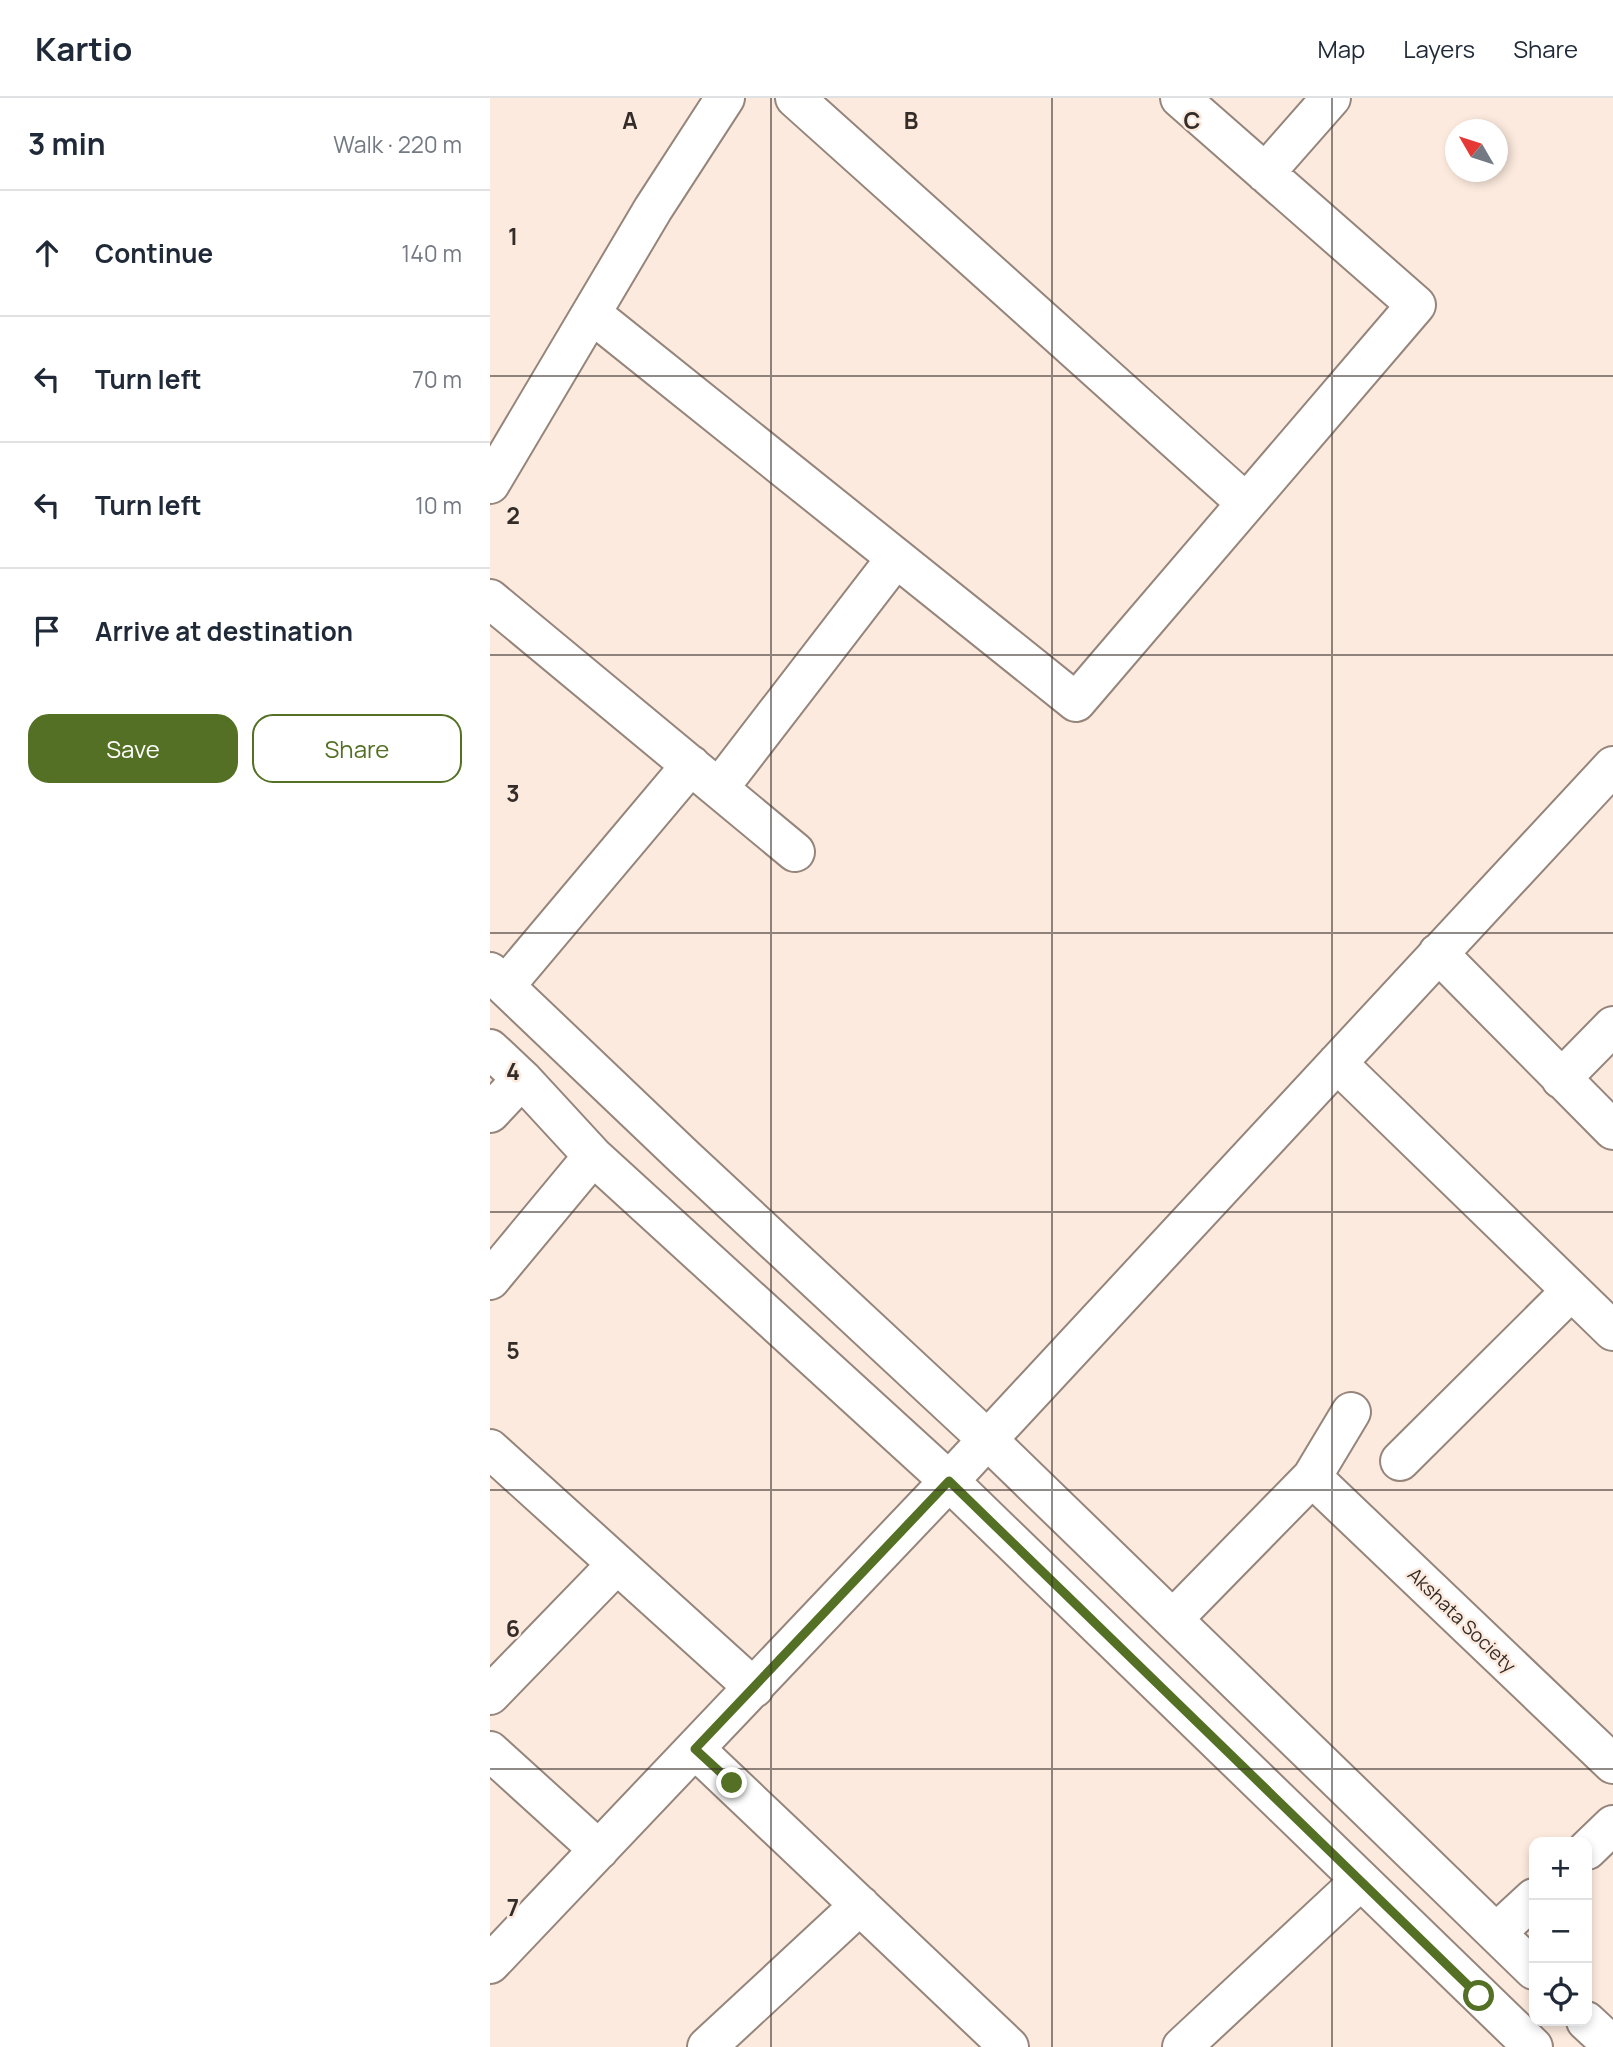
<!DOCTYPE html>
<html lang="en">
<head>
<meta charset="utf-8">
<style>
	body { margin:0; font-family:Manrope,sans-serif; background:#f2f2f3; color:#1f2937 }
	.controls { position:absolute; right:21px; bottom:21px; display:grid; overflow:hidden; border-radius:14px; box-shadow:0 4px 10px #0003 }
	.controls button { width:63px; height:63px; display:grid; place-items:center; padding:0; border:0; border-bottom:2px solid #e0e1e3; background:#fff; color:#1f2937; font:35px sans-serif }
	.compass { position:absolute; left:955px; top:21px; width:63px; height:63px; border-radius:50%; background:#fff; box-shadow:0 4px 10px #0003; rotate:309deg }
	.stop { position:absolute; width:21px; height:21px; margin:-16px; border:5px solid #547024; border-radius:50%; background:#fff }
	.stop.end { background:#547024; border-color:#fff; box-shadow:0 2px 7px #0008 }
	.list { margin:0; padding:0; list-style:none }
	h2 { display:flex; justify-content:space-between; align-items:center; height:91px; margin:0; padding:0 28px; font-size:30px }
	h2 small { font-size:23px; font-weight:400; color:#747a83 }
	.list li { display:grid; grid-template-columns:46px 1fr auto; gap:21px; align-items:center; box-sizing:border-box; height:126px; padding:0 28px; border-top:2px solid #e0e1e3 }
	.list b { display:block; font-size:26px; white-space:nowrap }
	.list em { font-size:23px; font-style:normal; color:#747a83 }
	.actions { display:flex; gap:14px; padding:21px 28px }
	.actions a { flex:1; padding:16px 0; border:2px solid #547024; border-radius:21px; text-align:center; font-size:24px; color:#547024 }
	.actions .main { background:#547024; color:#fff }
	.icon { flex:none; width:38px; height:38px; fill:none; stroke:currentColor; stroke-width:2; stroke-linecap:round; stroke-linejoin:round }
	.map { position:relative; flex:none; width:1123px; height:1949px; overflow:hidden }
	header { display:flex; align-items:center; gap:42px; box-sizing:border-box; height:98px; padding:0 35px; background:#fff; border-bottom:2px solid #e0e1e3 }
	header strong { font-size:33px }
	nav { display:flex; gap:38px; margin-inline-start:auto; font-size:24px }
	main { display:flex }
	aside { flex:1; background:#fff }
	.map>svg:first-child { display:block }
</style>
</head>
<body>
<header>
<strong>Kartio</strong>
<nav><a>Map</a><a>Layers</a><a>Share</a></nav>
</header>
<main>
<aside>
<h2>3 min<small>Walk · 220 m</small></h2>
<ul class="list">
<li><svg class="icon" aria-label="ahead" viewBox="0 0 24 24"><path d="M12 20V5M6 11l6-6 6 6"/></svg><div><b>Continue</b></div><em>140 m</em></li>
<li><svg class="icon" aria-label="left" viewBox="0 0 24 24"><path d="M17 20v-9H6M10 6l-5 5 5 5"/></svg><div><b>Turn left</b></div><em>70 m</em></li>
<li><svg class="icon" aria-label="left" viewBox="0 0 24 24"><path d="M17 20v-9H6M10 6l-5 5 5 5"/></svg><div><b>Turn left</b></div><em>10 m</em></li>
<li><svg class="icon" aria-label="arrive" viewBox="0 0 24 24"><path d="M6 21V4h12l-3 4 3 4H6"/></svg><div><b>Arrive at destination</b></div></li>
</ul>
<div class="actions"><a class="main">Save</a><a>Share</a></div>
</aside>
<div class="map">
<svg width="1123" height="1949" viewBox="0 0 1123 1949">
	<rect width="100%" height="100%" fill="#fceade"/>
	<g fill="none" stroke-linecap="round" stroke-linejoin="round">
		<defs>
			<path id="minor" d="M305,0l451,405
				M775,75l66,-75
				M102,216l484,388 340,-397 -236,-207
				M0,386l163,-275 72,-111
				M0,501l305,253
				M229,690l177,-230
				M948,855l175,177
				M0,874l194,185 304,283 546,530
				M15,888l186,-221
				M0,951l32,30 71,77 356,325 584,566
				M847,965l276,268
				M1071,981l52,-53
				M0,1015l32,-34
				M0,1182l103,-124
				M0,1351l264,239
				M910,1363l171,-170
				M822,1379l301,287
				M683,1521l139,-142 39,-65
				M0,1597l127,-131
				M205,1651l314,298
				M0,1653l109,99
				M1097,1752l26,-25
				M1006,1835l38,-35
				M0,1866l459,-483 664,-715
				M1096,1923l27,25
				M217,1949l153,-142
				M692,1949l178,-166"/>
		</defs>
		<use href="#minor" stroke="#95857b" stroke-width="42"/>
		<use href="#minor" stroke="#fff" stroke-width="38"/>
	</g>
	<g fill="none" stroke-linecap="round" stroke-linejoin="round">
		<path stroke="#547024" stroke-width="9" d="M242,1685l-37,-34 254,-268 530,515"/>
	</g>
	<path fill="none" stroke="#332c28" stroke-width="2" stroke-opacity="0.55" d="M281,0v1949M562,0v1949M842,0v1949M0,278h1123M0,557h1123M0,835h1123M0,1114h1123M0,1392h1123M0,1671h1123"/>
	<g text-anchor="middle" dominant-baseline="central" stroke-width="5" stroke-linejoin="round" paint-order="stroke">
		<g font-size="19" fill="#332c28" stroke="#fceade">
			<text transform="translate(972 1522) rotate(44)">Akshata Society</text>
		</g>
	</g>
	<g font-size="23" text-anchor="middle" font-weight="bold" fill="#332c28" stroke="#fceade" stroke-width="5" stroke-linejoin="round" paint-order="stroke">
		<text x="140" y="31">A</text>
		<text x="421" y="31">B</text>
		<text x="702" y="31">C</text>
		<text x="23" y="147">1</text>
		<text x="23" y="426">2</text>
		<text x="23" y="704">3</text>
		<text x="23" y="982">4</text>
		<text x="23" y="1261">5</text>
		<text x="23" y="1539">6</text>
		<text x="23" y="1818">7</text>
	</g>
</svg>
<div class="controls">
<button>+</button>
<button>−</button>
<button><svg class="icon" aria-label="locate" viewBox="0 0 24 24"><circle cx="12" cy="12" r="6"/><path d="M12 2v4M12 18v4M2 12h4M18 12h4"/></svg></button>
</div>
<svg class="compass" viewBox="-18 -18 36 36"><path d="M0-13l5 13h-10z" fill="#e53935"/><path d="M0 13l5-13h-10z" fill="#747a83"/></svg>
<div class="stop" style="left:989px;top:1898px"></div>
<div class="stop end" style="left:242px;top:1685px"></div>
</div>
</main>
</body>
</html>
